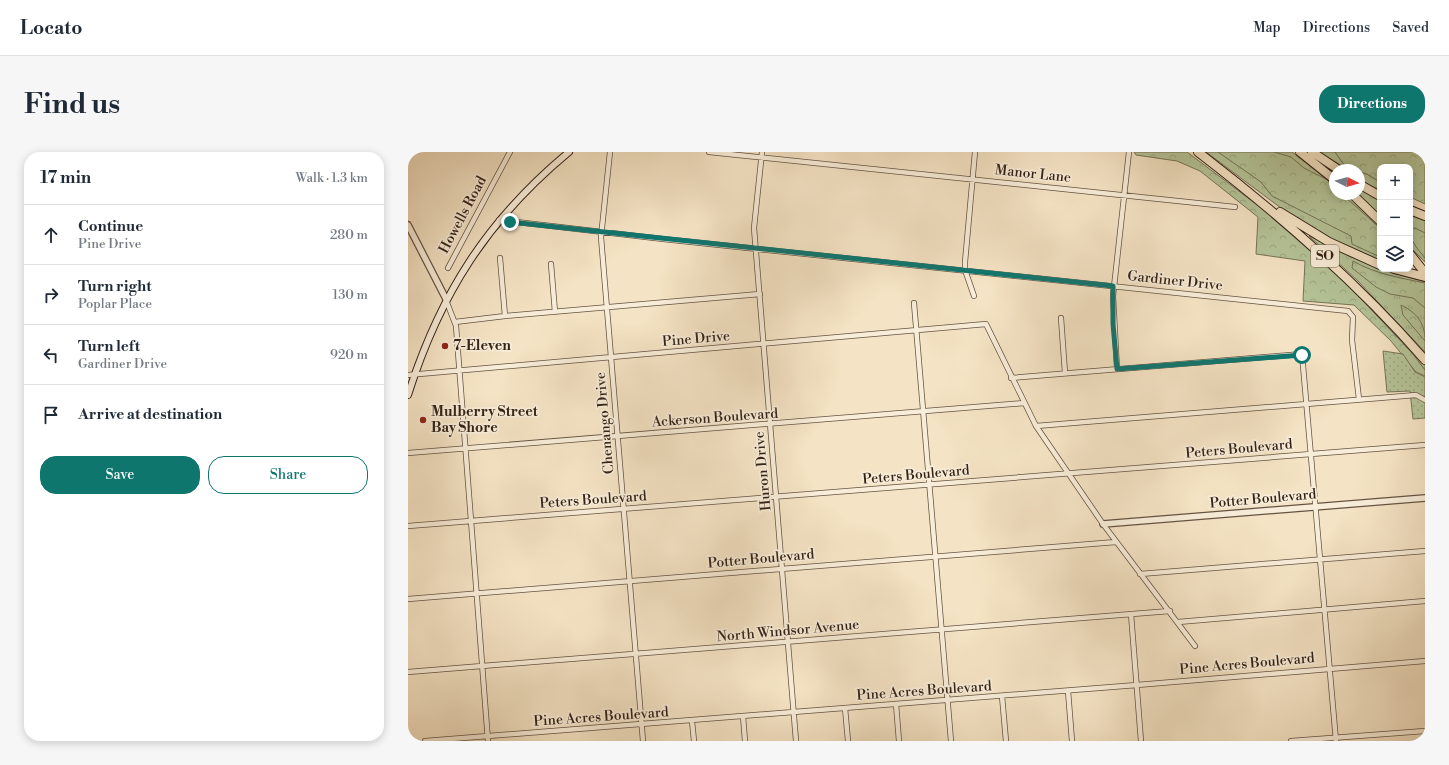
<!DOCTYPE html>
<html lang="en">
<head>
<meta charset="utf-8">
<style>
	body { margin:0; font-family:"Libre Bodoni",serif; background:#f6f6f7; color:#1f2937 }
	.controls { position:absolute; right:12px; top:12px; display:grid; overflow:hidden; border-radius:8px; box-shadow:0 2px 10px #0003 }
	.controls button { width:36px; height:36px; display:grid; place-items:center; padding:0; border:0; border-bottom:1px solid #e0e1e3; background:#fff; color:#1f2937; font:20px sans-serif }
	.compass { position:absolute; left:921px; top:12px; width:36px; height:36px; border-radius:50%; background:#fff; box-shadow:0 2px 10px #0003; rotate:96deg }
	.stop { position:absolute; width:12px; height:12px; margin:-9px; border:3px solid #0f766e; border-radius:50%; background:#fff }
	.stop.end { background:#0f766e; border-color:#fff; box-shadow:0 1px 4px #0008 }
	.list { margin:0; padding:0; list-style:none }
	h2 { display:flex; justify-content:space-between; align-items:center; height:52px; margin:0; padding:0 16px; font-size:17px }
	h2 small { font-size:13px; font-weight:400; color:#747a83 }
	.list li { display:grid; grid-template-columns:26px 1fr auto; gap:12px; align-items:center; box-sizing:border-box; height:60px; padding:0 16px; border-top:1px solid #e0e1e3 }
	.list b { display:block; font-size:15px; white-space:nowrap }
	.list p { margin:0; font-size:13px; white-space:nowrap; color:#747a83 }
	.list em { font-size:13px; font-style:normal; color:#747a83 }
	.actions { display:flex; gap:8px; padding:12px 16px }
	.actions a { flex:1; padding:9px 0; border:1px solid #0f766e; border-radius:16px; text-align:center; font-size:14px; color:#0f766e }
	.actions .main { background:#0f766e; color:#fff }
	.icon { flex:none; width:22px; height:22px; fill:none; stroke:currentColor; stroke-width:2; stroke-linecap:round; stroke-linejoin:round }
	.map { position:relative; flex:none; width:1017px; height:589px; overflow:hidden; border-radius:16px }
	header { display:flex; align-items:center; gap:24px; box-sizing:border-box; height:56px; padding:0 20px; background:#fff; border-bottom:1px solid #e0e1e3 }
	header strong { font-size:19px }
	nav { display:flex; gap:22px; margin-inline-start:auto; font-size:14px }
	.intro { display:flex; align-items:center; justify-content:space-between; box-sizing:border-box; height:96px; padding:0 24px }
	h1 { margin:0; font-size:28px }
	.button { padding:10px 18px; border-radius:16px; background:#0f766e; color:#fff; font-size:14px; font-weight:700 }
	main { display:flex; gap:24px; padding:0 24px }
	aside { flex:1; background:#fff; border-radius:16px; box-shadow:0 2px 10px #0003 }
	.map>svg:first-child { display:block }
</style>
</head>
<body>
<header>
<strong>Locato</strong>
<nav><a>Map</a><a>Directions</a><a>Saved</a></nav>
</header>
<div class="intro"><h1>Find us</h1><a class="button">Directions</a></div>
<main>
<aside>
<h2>17 min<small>Walk · 1.3 km</small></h2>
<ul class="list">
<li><svg class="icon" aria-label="ahead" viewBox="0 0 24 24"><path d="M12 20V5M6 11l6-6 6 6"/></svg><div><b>Continue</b><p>Pine Drive</p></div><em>280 m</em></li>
<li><svg class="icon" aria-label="right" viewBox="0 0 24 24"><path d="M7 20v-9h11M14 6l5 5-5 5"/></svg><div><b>Turn right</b><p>Poplar Place</p></div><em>130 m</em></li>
<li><svg class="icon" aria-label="left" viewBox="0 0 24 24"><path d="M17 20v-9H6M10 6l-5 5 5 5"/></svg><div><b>Turn left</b><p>Gardiner Drive</p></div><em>920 m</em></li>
<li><svg class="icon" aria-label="arrive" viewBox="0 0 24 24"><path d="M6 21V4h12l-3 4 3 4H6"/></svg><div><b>Arrive at destination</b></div></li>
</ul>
<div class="actions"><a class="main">Save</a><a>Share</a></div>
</aside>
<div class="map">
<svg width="1017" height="589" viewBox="0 0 1017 589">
	<defs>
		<pattern id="grass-tufts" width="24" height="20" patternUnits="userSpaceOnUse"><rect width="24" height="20" fill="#b5c599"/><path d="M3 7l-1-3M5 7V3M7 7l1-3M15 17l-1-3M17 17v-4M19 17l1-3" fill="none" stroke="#9ca983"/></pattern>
		<pattern id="forest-crowns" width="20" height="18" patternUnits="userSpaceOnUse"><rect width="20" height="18" fill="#b5c599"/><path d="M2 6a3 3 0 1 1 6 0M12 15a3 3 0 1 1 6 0" fill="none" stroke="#9ca983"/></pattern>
		<pattern id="park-dots" width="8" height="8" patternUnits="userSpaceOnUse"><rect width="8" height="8" fill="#b5c599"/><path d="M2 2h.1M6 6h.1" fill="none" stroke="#9ca983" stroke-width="1.8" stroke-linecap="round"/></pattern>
	</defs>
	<rect width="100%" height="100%" fill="#f4e3c4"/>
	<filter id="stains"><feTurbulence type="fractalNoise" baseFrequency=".005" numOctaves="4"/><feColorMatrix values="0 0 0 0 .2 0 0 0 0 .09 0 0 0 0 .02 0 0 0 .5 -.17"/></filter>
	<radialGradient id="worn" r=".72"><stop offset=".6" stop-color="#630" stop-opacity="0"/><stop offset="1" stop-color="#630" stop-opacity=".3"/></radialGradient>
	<path fill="url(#grass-tufts)" stroke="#757458" d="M798,0h86l43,33v9h11l34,31v37l-38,-16 -45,-26z
		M909,0h18l12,16 5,2h-8z
		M951,20l8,2 13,8v8l-21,-10z
		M951,34l21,12v17l-22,-21z
		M1002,60l15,6v44l-15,-15z
		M860,61c56,47 110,96 157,152v5c-47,-58 -102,-108 -157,-157z
		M901,84l71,31v2l45,13v70l-68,-72z"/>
	<path fill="url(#forest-crowns)" stroke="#757458" d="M726,0h53l81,61 57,50 39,39 48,51 13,17v6l-9,-4 -25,-31 -37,-36 -51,-4 2,-40 -49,-7 2,-37 -58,-46 -23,-10 -41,-6z
		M810,0h56l17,5 13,11 24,12 7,10v4h6l3,2 36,32v29l-28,-13 -1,-8 -79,-40 -11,-14z
		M927,0h90v52l-15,-7v-30h-30v15l-13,-8 -8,-2v-2l-12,-1z
		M1007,76l10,5v25c-7,-9 -15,-16 -15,-29z
		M945,109c22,13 48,17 72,22v25l-12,-10 -23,-4 -14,-7 -24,-19z
		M993,153c16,8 24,18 24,36l-22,-26z"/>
	<path fill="url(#park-dots)" stroke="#757458" d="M975,199l20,3 12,18 10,5v41l-12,1 -3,-28 -23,1z"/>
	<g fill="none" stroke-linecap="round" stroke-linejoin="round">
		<defs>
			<path id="minor" d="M202,0l-9,85 42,504
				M301,0l526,55
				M354,0l-8,76 42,513
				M91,68l164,19 685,72 5,6 -1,23 7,59
				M92,106l5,58
				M143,112l4,48
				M40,116l62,-116
				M566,144l-9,-26v-8l10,-110
				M38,148l10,26 32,415
				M506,151l37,438
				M653,166l4,55
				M47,170l50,-6 255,-22
				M709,217l-4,-73 16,-144
				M0,223l578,-51 50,102 67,98 92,122
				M603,226l291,-24 34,387
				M628,274l380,-31 9,5
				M0,301l616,-50
				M0,374l1017,-81
				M732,422l285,-23
				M0,447l708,-57
				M723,462l10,127
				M770,470l247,-21
				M0,520l762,-61
				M660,539l4,50
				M594,544l4,45
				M488,552l3,37
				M437,556l3,33
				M335,564l2,25
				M284,569l2,20
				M17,589l712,-56 288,-24
				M883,589l134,-10"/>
			<path id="tertiary" d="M0,73l38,74
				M695,372l322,-26"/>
			<path id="secondary" d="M0,243c32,-101 79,-175 161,-243"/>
			<path id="motorway" d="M790,0c82,63 159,130 227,208
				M892,0l35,28
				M904,0l27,18
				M951,32l21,12
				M944,42l28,27
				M1002,58l15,6
				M872,60l49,30 51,23
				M1002,102l15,19
				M986,117l31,8"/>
		</defs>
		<use href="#minor" stroke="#655343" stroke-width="6"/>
		<use href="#tertiary" stroke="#655343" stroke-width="8"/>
		<use href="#secondary" stroke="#352318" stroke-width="8"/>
		<use href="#motorway" stroke="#352318" stroke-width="10"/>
		<use href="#minor" stroke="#f8edd9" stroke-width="4.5"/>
		<use href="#tertiary" stroke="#f8edd9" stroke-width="5.5"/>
		<use href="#secondary" stroke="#f8edd9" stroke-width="6"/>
		<use href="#motorway" stroke="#f4e3c4" stroke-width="8"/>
	</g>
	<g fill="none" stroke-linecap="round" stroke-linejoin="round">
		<path stroke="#0f766e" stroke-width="5" d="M102,70l603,64v38l4,45 185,-14"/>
	</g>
	<g fill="#8f2418" stroke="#f8edd9" stroke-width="1.5">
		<circle cx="37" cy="194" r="4"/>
		<circle cx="15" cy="268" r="4"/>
	</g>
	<g text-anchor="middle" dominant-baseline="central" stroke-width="3.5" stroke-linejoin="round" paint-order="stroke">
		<rect fill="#f8edd9" stroke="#706052" stroke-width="1" x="903" y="93" width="28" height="22" rx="3"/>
		<g font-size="13" font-weight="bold" fill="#352318">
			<text x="917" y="104">SO</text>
		</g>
		<g font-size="14" fill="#352318" stroke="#f8edd9">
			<text transform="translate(625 22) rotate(6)">Manor Lane</text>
			<text transform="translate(55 63) rotate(-62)">Howells Road</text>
			<text transform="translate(767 129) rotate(6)">Gardiner Drive</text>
			<text transform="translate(288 187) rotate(-5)">Pine Drive</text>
			<text transform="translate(307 266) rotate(-4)">Ackerson Boulevard</text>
			<text transform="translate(197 271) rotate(-95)">Chenango Drive</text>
			<text transform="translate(831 297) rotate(-5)">Peters Boulevard</text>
			<text transform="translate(355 319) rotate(-95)">Huron Drive</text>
			<text transform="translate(508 323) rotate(-5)">Peters Boulevard</text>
			<text transform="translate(855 347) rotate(-5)">Potter Boulevard</text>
			<text transform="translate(185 348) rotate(-4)">Peters Boulevard</text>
			<text transform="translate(353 407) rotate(-5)">Potter Boulevard</text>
			<text transform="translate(380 479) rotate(-5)">North Windsor Avenue</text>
			<text transform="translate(839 512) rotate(-5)">Pine Acres Boulevard</text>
			<text transform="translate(516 539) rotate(-4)">Pine Acres Boulevard</text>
			<text transform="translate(193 565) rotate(-4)">Pine Acres Boulevard</text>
		</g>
		<g font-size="14" font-weight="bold" fill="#352318" stroke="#f8edd9" text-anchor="start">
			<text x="45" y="194">7-Eleven</text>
			<text x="23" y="260">Mulberry Street<tspan x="23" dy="16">Bay Shore</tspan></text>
		</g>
	</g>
	<rect width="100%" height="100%" filter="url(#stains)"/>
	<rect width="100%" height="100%" fill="url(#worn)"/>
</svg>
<div class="controls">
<button>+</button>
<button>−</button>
<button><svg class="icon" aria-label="layers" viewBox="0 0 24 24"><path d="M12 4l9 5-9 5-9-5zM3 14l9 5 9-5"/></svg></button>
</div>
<svg class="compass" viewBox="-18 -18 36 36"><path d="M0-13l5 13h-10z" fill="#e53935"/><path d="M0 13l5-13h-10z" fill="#747a83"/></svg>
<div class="stop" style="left:894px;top:203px"></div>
<div class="stop end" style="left:102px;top:70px"></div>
</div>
</main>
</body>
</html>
